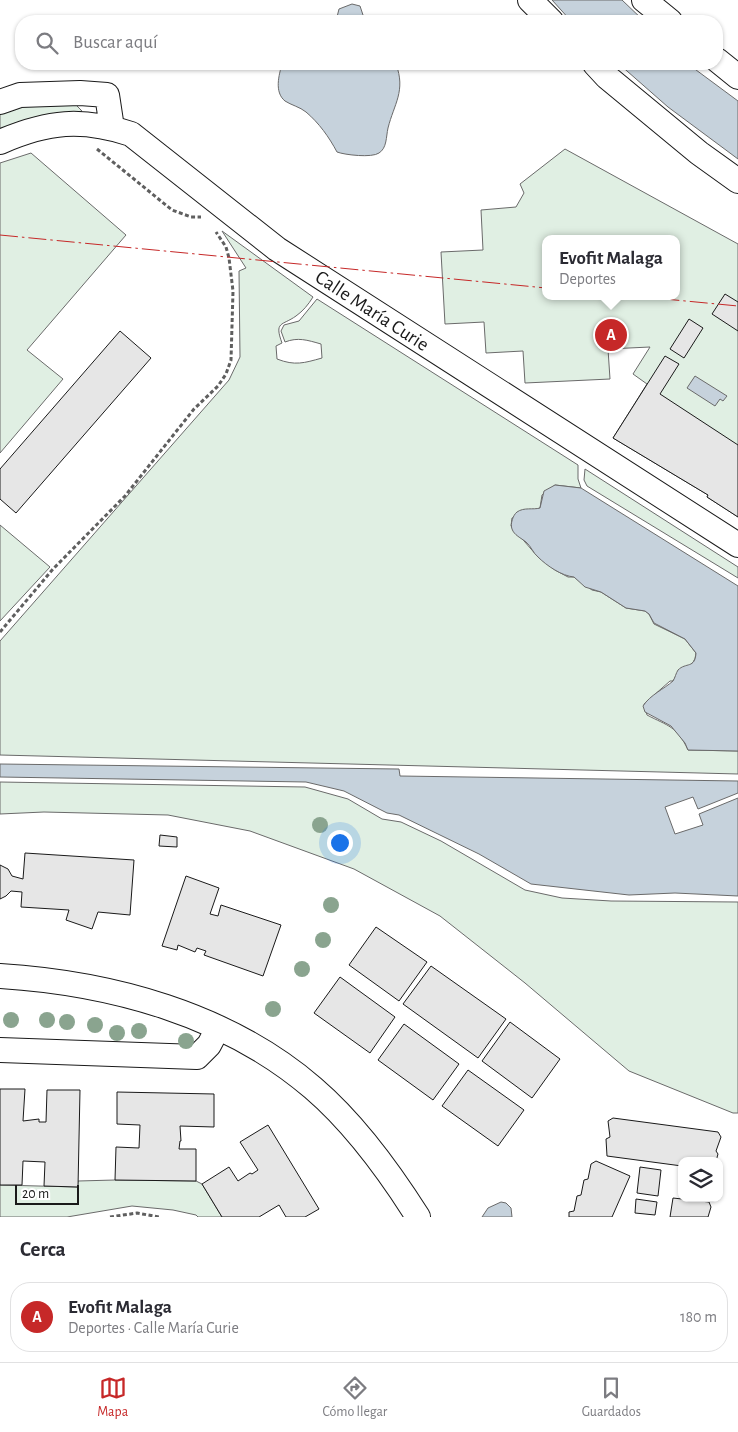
<!DOCTYPE html>
<html lang="es">
<head>
<meta charset="utf-8">
<style>
	body { margin:0; font-family:"Alegreya Sans",sans-serif; background:#f7f7f7; color:#2b2b33 }
	.controls { position:absolute; right:15px; bottom:15px; display:grid; overflow:hidden; border-radius:10px; box-shadow:0 1px 4px #0004 }
	.controls button { width:45px; height:45px; display:grid; place-items:center; padding:0; border:0; border-bottom:1px solid #e1e1e2; background:#fff; color:#2b2b33; font:25px sans-serif }
	.scale { position:absolute; left:15px; bottom:12px; width:64px; box-sizing:border-box; padding-left:5px; border:2px solid #1a1a1a; border-top:0; font-size:14px; line-height:18px; white-space:nowrap; color:#1a1a1a; -webkit-text-stroke:4px #fff; paint-order:stroke }
	.you { position:absolute; left:339px; top:842px; width:18px; height:18px; margin:-12px; border:4px solid #fff; border-radius:50%; background:#1a73e8; box-shadow:0 0 0 8px #1a73e833 }
	.badge { display:grid; place-items:center; width:32px; height:32px; border-radius:50%; background:#c62828; color:#fff; font-size:16px; font-weight:700 }
	.pin { position:absolute; translate:-50% -50%; border:2px solid #fff; box-shadow:0 1px 5px #0006 }
	.popup { position:absolute; left:542px; top:235px; width:138px; height:65px; box-sizing:border-box; display:grid; place-content:center; border-radius:10px; background:#fff; filter:drop-shadow(0 1px 4px #0005); font-size:16px; white-space:nowrap; color:#7c7c81 }
	.popup b { font-size:19px; color:#2b2b33 }
	.popup::after { content:''; position:absolute; left:50%; top:100%; margin-left:-10px; border:10px solid transparent; border-top-color:#fff }
	.list { margin:0; padding:0; list-style:none }
	h2 { display:flex; justify-content:space-between; align-items:center; height:65px; margin:0; padding:0 20px; font-size:21px }
	h2 small { font-size:16px; font-weight:400; color:#7c7c81 }
	.list li { display:grid; grid-template-columns:32px 1fr auto; gap:15px; align-items:center; box-sizing:border-box; height:70px; margin:0 10px 10px; padding:0 10px; border:1px solid #e1e1e2; border-radius:20px }
	.list b { display:block; font-size:19px; white-space:nowrap }
	.list p { margin:0; font-size:16px; white-space:nowrap; color:#7c7c81 }
	.list em { font-size:16px; font-style:normal; color:#7c7c81 }
	.icon { flex:none; width:28px; height:28px; fill:none; stroke:currentColor; stroke-width:2; stroke-linecap:round; stroke-linejoin:round }
	.map { position:relative; flex:none; width:738px; height:1217px; overflow:hidden }
	.search { position:absolute; background:#fff; box-shadow:0 1px 4px #0004; left:15px; right:15px; top:15px; height:55px; display:flex; align-items:center; gap:12px; box-sizing:border-box; padding:0 18px; border-radius:20px; color:#7c7c81; font-size:19px }
	.sheet { height:145px; background:#fff }
	nav { display:flex; justify-content:space-around; align-items:center; box-sizing:border-box; height:70px; border-top:1px solid #e1e1e2; background:#fff; font-size:14px; color:#7c7c81 }
	nav a { display:grid; justify-items:center; gap:2px }
	nav .on { color:#c62828 }
	.map>svg:first-child { display:block }
</style>
</head>
<body>
<div class="map">
<svg width="738" height="1217" viewBox="0 0 738 1217">
	<rect width="100%" height="100%" fill="#fff"/>
	<path fill="#e0efe3" stroke="#6a6a6a" fill-rule="evenodd" d="M24,101l49,1 9,9 -82,19v-20z
		M565,149l173,95v273l-31,-20 1,-2 -95,-57 34,-54 -14,-10 17,-27 -42,2 2,30 -85,4 -2,-32 -37,2 -2,-31 -39,2 -4,-72 42,-2 -2,-40 35,-3 8,-14 -4,-9zM546,239h130v57h-130z
		M31,153l95,82 -99,115 36,29 -63,74v-290z
		M222,231l91,66c-5,8 -10,14 -17,19 -14,10 -22,5 -14,27l-6,3 1,13c18,7 27,4 45,-1l-1,-14c-14,-4 -23,-7 -36,-2l-4,-11 3,-6 15,-4 18,-22 261,166v14l3,9 -26,-3 -13,10 -2,13 -28,10 -1,8 27,31 17,13 13,7h6l18,13 9,2 25,16 19,3 4,3 5,10 31,15 11,14c-1,17 -15,11 -23,28h-3l-26,23 3,11c21,11 30,11 41,35l50,1v23l-738,-19v-114l229,-261 11,-23 -1,-86 7,-3z
		M585,469l153,98v11l-151,-92 -3,-6z
		M0,525l50,42 -50,54z
		M0,782l305,5 43,12 34,20 19,3 40,19 84,49 37,8 49,3 127,1v211h-5l-104,-42 -104,-88 -85,-67 -86,-47 -104,-38 -82,-16 -124,-3 -44,2z
		M115,1180l81,1 6,3 20,33h-24l-2,-2 -23,-5 -41,-4 -65,11h-67v-32l77,2 1,-6z"/>
	<path fill="#c6d2dc" stroke="#6a6a6a" d="M552,0h70l22,21h-73z
		M352,4l8,2 5,15h-32l4,-4 2,-8z
		M282,64h114c10,27 -2,40 -8,64 -2,9 -1,20 -9,25 -7,5 -34,2 -42,-1 -8,-15 -18,-29 -31,-40 -6,-5 -15,-7 -21,-11 -11,-9 -6,-26 -3,-37z
		M619,64h69l50,37v58l-70,-52z
		M695,376l32,20 -4,5 -3,-2 -5,7 -28,-18z
		M555,485l26,3 157,98v165l-50,-1 -3,-7 -14,-17 -26,-14 -2,-6c7,-11 21,-17 30,-25 2,-3 3,-8 5,-11 8,-8 17,-1 18,-17l-11,-14 -31,-16 -5,-9 -4,-3 -19,-3 -25,-16 -16,-5 -11,-10c-12,-1 -27,-11 -36,-20 -5,-4 -7,-11 -12,-15 -5,-4 -12,-7 -14,-13 -2,-5 1,-14 5,-17 7,-5 16,-2 23,-4l4,-17z
		M0,764l399,5 1,7 338,5v12l-40,16 -5,-12 -28,10 10,27 28,-9 -4,-11 39,-16v98l-63,-3 -46,2 -98,-11 -52,-30 -80,-39 -12,-2 -43,-22 -38,-9 -306,-5z
		M501,1202l5,1 5,5 1,9h-30l6,-9z"/>
	<path fill="#e6e6e6" stroke="#1a1a1a" d="M725,294l13,8v29l-26,-17z
		M689,319l14,9 -19,30 -14,-9z
		M120,331l31,27 -135,155 -16,-14v-30z
		M665,356l14,8 -19,30 78,51v72l-31,-20 1,-2 -95,-57z
		M160,835l17,2v10l-18,-1z
		M25,853l109,7 -4,55 -32,-3 -6,17 -26,-9 3,-10 -48,-3 1,-15 -11,-1 -5,5 -6,3v-34l8,4 4,7 11,3z
		M186,876l33,12 -9,26 8,2 3,-11 60,20 -18,51 -59,-21 2,-4 -9,-3 -2,4 -17,-7 -1,5 -15,-4z
		M376,927l51,35 -28,39 -50,-36z
		M431,966l75,53 -28,39 -75,-54z
		M340,977l55,40 -25,36 -56,-40z
		M510,1022l50,37 -28,39 -50,-37z
		M404,1024l55,40 -26,36 -55,-40z
		M468,1070l56,40 -26,36 -56,-40z
		M0,1089h25l-2,32 16,-2v3h7l1,-32h33l-2,97 -34,-1 1,-24 -22,-1 -1,24h-22z
		M117,1092l97,2v33l-34,-1 1,15h-1l-1,8h17v32l-81,-1 1,-33 23,1 1,-23 -23,-1z
		M613,1118l105,14 3,5 -5,14 2,3 -2,7h-34v5l-75,-10 -1,-17 4,-2 -2,-16z
		M268,1125l51,84 -14,8h-19l-7,-12 -20,12h-37l-20,-33 27,-17 9,14 12,-8 2,1 6,-4 -18,-28z
		M596,1161l34,15 -18,41h-43v-5l5,-1 3,-15 4,-1 3,-15 4,-1 3,-15z
		M640,1167l21,3 -3,26 -21,-3z
		M673,1198l36,4 2,5 -3,10h-38z
		M636,1199l21,3 -2,13 -20,-2z"/>
	<g fill="none" stroke-linecap="round" stroke-linejoin="round">
		<defs>
			<path id="minor" d="M530,0l21,21
				M644,0l26,21
				M717,60l21,17
				M595,64l12,13 92,76 39,28
				M0,102l20,-7 60,-2 27,2 5,33
				M0,142c48,-21 82,-24 131,-8l146,115 461,296
				M0,976c111,7 227,38 313,112 42,36 76,83 105,129
				M0,1050l197,7 12,-12 9,-17"/>
		</defs>
		<use href="#minor" stroke="#1a1a1a" stroke-width="26"/>
		<path stroke="#5f5f5f" stroke-width="3" stroke-dasharray="4 2.5" stroke-linecap="butt" d="M97,149l75,61 19,7h10
			M0,632l53,-63 72,-73 69,-87 24,-23 8,-12 5,-14 2,-69 -4,-33 -3,-11 -10,-15
			M110,1217l27,-4 22,4"/>
		<use href="#minor" stroke="#fff" stroke-width="24"/>
		<path stroke="#c62828" stroke-width="1" stroke-dasharray="18 4 2.5 4" stroke-linecap="butt" d="M0,235l546,53
			M633,296l105,10"/>
	</g>
	<g fill="#8aa48f">
		<circle cx="320" cy="825" r="8"/>
		<circle cx="331" cy="905" r="8"/>
		<circle cx="323" cy="940" r="8"/>
		<circle cx="302" cy="969" r="8"/>
		<circle cx="273" cy="1009" r="8"/>
		<circle cx="11" cy="1020" r="8"/>
		<circle cx="47" cy="1020" r="8"/>
		<circle cx="67" cy="1022" r="8"/>
		<circle cx="95" cy="1025" r="8"/>
		<circle cx="139" cy="1031" r="8"/>
		<circle cx="117" cy="1033" r="8"/>
		<circle cx="186" cy="1041" r="8"/>
	</g>
	<g text-anchor="middle" dominant-baseline="central" stroke-width="4" stroke-linejoin="round" paint-order="stroke">
		<g font-size="20" fill="#1a1a1a" stroke="#fff">
			<text transform="translate(372 311) rotate(33)">Calle María Curie</text>
		</g>
	</g>
</svg>
<div class="controls">
<button><svg class="icon" aria-label="layers" viewBox="0 0 24 24"><path d="M12 4l9 5-9 5-9-5zM3 14l9 5 9-5"/></svg></button>
</div>
<div class="scale">20 m</div>
<div class="you"></div>
<div class="pin badge" style="left:611px;top:335px">A</div>
<div class="popup"><b>Evofit Malaga</b>Deportes</div>
<div class="search"><svg class="icon" aria-label="search" viewBox="0 0 24 24"><circle cx="10" cy="10" r="6"/><path d="M15 15l6 6"/></svg>Buscar aquí</div>
</div>
<section class="sheet">
<h2>Cerca<small></small></h2>
<ul class="list">
<li><span class="badge">A</span><div><b>Evofit Malaga</b><p>Deportes · Calle María Curie</p></div><em>180 m</em></li>
</ul>
</section>
<nav>
<a class="on"><svg class="icon" aria-label="map" viewBox="0 0 24 24"><path d="M3 6l6-2 6 2 6-2v14l-6 2-6-2-6 2zM9 4v14M15 6v14"/></svg>Mapa</a>
<a><svg class="icon" aria-label="directions" viewBox="0 0 24 24"><path d="M12 3l9 9-9 9-9-9zM9 14v-3h6M13 9l2 2-2 2"/></svg>Cómo llegar</a>
<a><svg class="icon" aria-label="saved" viewBox="0 0 24 24"><path d="M7 4h10v16l-5-4-5 4z"/></svg>Guardados</a>
</nav>
</body>
</html>
